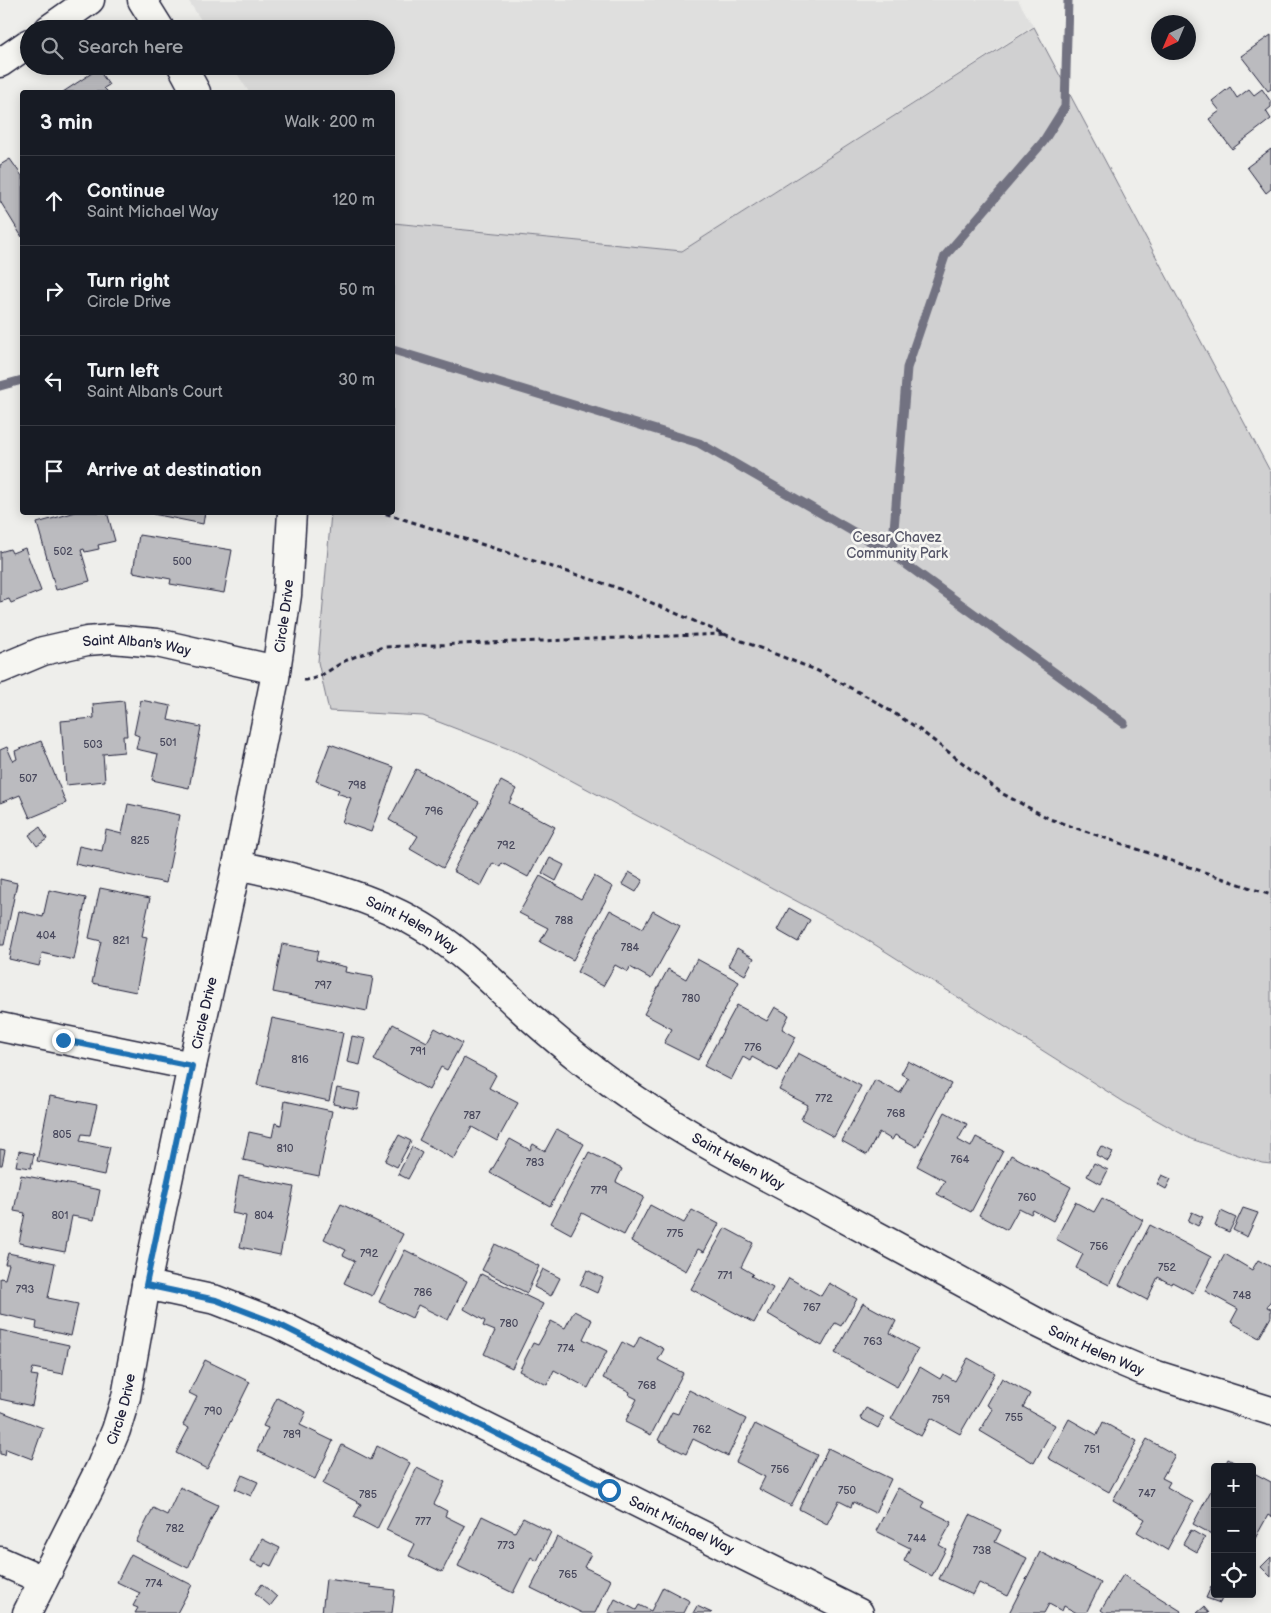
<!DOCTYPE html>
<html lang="en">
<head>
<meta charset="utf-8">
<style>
	body { margin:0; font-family:"Balsamiq Sans",sans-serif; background:#242831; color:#f1f3f6 }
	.controls { position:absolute; right:15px; bottom:15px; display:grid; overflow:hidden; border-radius:5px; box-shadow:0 2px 12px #0003 }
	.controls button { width:45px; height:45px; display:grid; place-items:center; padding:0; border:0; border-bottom:1px solid #363941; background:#171b24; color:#f1f3f6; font:25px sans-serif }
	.compass { position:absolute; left:1151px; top:15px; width:45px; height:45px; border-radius:50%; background:#171b24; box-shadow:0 2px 12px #0003; rotate:224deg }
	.stop { position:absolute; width:15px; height:15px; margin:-11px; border:4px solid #1f6fb2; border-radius:50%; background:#fff }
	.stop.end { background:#1f6fb2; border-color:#fff; box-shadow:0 1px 5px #0008 }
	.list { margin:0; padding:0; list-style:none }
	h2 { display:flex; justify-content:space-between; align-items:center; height:65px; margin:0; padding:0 20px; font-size:21px }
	h2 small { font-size:16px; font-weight:400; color:#9ea1a6 }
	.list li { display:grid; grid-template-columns:32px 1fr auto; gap:15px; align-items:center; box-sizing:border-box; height:90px; padding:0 20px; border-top:1px solid #363941 }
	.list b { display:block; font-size:19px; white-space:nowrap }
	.list p { margin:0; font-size:16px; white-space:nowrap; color:#9ea1a6 }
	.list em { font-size:16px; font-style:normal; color:#9ea1a6 }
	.icon { flex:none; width:28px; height:28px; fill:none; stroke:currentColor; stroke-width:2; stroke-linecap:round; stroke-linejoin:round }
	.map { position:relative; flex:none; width:1271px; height:1613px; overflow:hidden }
	.search { position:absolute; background:#171b24; box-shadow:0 2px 12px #0003; left:20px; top:20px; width:375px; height:55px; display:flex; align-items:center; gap:12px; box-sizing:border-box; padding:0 18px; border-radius:28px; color:#9ea1a6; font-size:19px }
	.panel { position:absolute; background:#171b24; box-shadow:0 2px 12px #0003; left:20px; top:90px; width:375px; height:425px; border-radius:5px }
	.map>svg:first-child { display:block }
</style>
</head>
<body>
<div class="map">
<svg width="1271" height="1613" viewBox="0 0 1271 1613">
	<rect width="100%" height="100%" fill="#eeeeeb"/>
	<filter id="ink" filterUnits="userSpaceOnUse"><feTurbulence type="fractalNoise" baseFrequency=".02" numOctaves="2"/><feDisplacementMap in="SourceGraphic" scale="10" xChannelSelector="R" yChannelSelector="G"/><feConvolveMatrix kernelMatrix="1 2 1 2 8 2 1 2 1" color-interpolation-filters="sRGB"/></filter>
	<g filter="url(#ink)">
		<path fill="#dfdfde" d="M188,0h830l15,26 -351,225 -289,-28 -1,-131h-143l-17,-26h154v-37h-179z"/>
		<path fill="#d0d0d1" stroke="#797986" d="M1034,27l237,446v691l-9,-1 -71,-24 -67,-37 -266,-168 -336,-180 -99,-38 -94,-5 -11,-49 13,-149 61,-1 1,-289 289,28z"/>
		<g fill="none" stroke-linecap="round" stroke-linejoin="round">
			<path stroke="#727281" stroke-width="9" d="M393,350l306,93 193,111 232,169
				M0,386l22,-6
				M892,554l15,-186 38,-112 98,-114 22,-35 3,-107"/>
		</g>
		<path fill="#bbbbbf" stroke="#22223b" d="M1271,35v54l-3,2 -27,-35z
			M98,69l11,16 -5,3 4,4h-45z
			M1230,87l7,11 12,-9 5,6 8,-6 9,13v5l-5,4 5,8 -39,30 -23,-30 11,-8 -8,-10z
			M1271,149v40l-5,4 -19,-26z
			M10,159l12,17v61l-22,-36v-36z
			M76,512h31l8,29 -17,4 1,4 -14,3 -1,-3 -3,1 9,31 -34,9 -19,-67z
			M154,512h51l-2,12 -50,-10z
			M139,535l93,15 -8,43 -54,-9 1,-5 -38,-7z
			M25,548l16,43 -30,12 -2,-4 -9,3v-50l10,-3 2,4z
			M141,700l30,6 -3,14 33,7 -12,61 -37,-8 6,-26 -22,-5 3,-13 -5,-2z
			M124,701l3,35h-4l1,16 -21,2 2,27 -39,4 -5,-64 33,-3 -1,-14z
			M41,741l25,62 -36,15 -10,-23 -20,8v-53l7,-3 6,14 4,-2 -2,-8z
			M330,744l64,23 -23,65 -29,-10 9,-24 -14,-5 2,-3 -23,-9z
			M416,769l63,33 -36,66 -33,-19 8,-13 -29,-16z
			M501,781l15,8 -7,14 46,24 -27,50 -26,-14 -2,4 -7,-4 -12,23 -28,-15z
			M128,804l52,11 -14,68 -91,-19 4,-18 23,5 4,-21 16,4z
			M40,827l7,12 -10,7 -8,-11z
			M550,858l14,7 -8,16 -14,-8z
			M629,872l14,8 -7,12 -14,-8z
			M540,876l41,23 13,-23 19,11 -40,73 -33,-18 8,-14 -29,-15z
			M0,879l17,4 -13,62h-4z
			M100,888l50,10 -8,38 5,1 -11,55 -44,-9 9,-42 -12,-3z
			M49,890l37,8 -12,62 -32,-7 -3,13 -30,-7 10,-48 24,6z
			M789,908l21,12 -12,22 -21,-12z
			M610,910l33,18 10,-17 27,15 -29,53 -21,-12 -2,5 -13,-7 -12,21 -26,-14z
			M282,944l36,7 -2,9 30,7 -1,5 28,5 -6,34 -94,-19z
			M737,948l17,10 -9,17 -17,-10z
			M697,959l42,23 -41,78 -34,-17 8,-14 -28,-15 24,-45 18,10z
			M737,1005l30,16 8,-14 14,8 -7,14 14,8 -18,34 -26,-14 -2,4 -7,-4 -12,23 -27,-14z
			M272,1018l71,15 -14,68 -72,-16z
			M393,1024l34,18 8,-14 27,15 -15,27 -6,-3 -12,23 -55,-30z
			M352,1036l14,3 -6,26 -13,-3z
			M798,1053l63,33 -27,51 -33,-18 7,-14 -29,-15z
			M464,1058l32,17 -7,13 29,15 -21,38 -25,-14 -18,32 -35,-19z
			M908,1061l43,23 -34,63 -22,-12 -3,5 -13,-8 -12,23 -25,-14 33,-61 25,13 8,-15 -7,-4z
			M337,1088l23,5 -3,16 -24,-5z
			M50,1096l47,9 -7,30 -8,-1 -2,7 30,6 -6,28 -67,-14z
			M285,1101l47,10 -13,65 -76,-16 6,-28 23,5 3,-14 6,2z
			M945,1112l22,12 -9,16 13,7 5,-10 27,14 -32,61 -34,-18 8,-13 -28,-15z
			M557,1129l27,15 -34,62 -60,-33 20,-34 20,11 3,-6 12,7z
			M399,1135l12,6 -14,26 -12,-6z
			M1101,1146l12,6 -5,9 -12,-6z
			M412,1147l10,6 -14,26 -10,-5z
			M0,1149l5,1 -3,15h-2z
			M19,1151l15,3 -3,14 -15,-2z
			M589,1152l33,17 -6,13 28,15 -20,38 -42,-22 -11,21 -20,-11z
			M1011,1155l60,32 -18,34 -20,-11 -2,4 -12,-6 -12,22 -28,-15z
			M1094,1163l14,7 -7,14 -14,-8z
			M21,1175l79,15 -6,30 -22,-4 -7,36 -46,-9 6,-30 -11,-2z
			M1162,1175l9,4 -5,10 -9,-5z
			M239,1176l55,11 -14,68 -40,-8 6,-31 -14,-3z
			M1102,1198l41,22 -34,65 -33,-17 7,-14 -27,-15 19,-37 19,10z
			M341,1204l62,30 -31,62 -28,-13 11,-22 -12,-6 3,-5 -22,-11z
			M650,1205l34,18 8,-13 27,14 -15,28 -6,-3 -12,22 -55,-30z
			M1243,1208l15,5 -11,24 -14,-7z
			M1221,1211l15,7 -7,14 -14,-6z
			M1192,1212l11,5 -5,9 -10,-5z
			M1150,1225l61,32 -18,36 -21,-11 -1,2 -13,-7 -11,23 -28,-15z
			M725,1228l28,15 -12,24 12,7 -2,2 22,12 -19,35 -63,-34z
			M495,1244l44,22 -12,27 -45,-23z
			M405,1250l62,31 -19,39 -30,-15 -6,13 -33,-16z
			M8,1253l47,10 -7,35 30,6 -7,32 -35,-8 1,-6 -37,-8v-36l5,1 4,-15h-4z
			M1225,1254l27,16 6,-10 13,7v33l-4,7 4,2v8l-12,21 -28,-16 7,-13 -33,-18z
			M543,1269l17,9 -9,18 -17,-9z
			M587,1270l16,8 -6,15 -17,-8z
			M481,1274l62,30 -31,64 -28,-14 11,-23 -12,-5 2,-5 -21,-12z
			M789,1278l32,18 8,-13 28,16 -16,27 -6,-3 -13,23 -54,-32z
			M863,1303l33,18 -6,12 28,16 -21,38 -62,-34z
			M574,1311l18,9 -9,19 24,12 -19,37 -34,-18 -7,15 -28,-14 14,-28 5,2 13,-24 14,7z
			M0,1330l69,15 -6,29 -30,-6 -2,7 7,1 -6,30 -32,-7z
			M640,1336l24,13 -6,11 25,13 -32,62 -26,-13 12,-23 -8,-4 1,-3 -27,-14 19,-36 12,6z
			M968,1358l27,15 -35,61 -29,-16 -10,18 -30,-17 29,-52 20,12 3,-5 12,7z
			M205,1360l45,22 -43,87 -31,-16 13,-25 -6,-3 14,-28 -8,-4z
			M1002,1378l28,16 -7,13 32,18 -21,38 -54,-32 13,-22 -6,-4z
			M689,1390l57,29 -18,37 -35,-17 -7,15 -28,-14 14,-28 6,2z
			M277,1398l29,14 -6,13 33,16 -18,38 -58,-28 11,-23 -5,-2z
			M866,1408l18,9 -6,11 -18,-10z
			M0,1411l43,17 -11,31 -26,-10 -1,6 -5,-1z
			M1069,1419l28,16 6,-13 34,19 -28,51 -61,-34z
			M755,1424l62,31 -26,51 -32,-17 6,-12 -29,-15z
			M1147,1439l28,16 -13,23 8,4 -3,5 26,15 -26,48 -30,-18 8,-13 -32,-19z
			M342,1445l29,15 6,-14 33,17 -33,66 -23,-12 7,-13 -38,-20z
			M828,1448l63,31 -16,34 -22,-11 -2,5 -12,-6 -12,23 -28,-15z
			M1228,1459l15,8h-19z
			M417,1468l28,14 -11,22 13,7 -2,5 20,10 -23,46 -33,-16 6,-12 -29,-14z
			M1252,1472l19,10v35l-3,-2 -16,29z
			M242,1475l16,7 -7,14 -16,-7z
			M1215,1483v53l-22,-12z
			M180,1487l38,18 -30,63 -52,-26 17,-34 14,7z
			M898,1488l27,14 -3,5 30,15 -13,23 7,4 -14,27 -28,-15 6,-13 -34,-17z
			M970,1515l31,15 -6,12 32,16 -19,38 -29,-13 -6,12 -34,-16z
			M482,1516l33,16 8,-14 28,14 -14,29 -6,-4 -18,36 -55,-27z
			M1191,1530l14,8 -8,14 -14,-8z
			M557,1537l34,17 -7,13 27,13 -16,33h-13l-51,-25z
			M262,1539l18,9 -9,18 -6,-3 -2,4 -12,-6z
			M1040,1552l61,31 -15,30h-9l-13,-7 -2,5 -13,-7 -5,9h-35z
			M131,1554l61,31 -15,28h-42l3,-5 -5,-2 7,-13 -23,-11z
			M1271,1557v20l-10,-10z
			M1123,1575l58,36 -1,2h-75l-4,-3z
			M326,1579l45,6 -1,2 25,3 -3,23h-70z
			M262,1584l15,13 -7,9 -15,-13z
			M663,1587l27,14 -6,12h-76l7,-14 21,11 3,-5 12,6z
			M1211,1587l4,1v6h9l-4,9 -14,-5z
			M697,1606l15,7h-19z
			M1204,1607l5,6h-12z"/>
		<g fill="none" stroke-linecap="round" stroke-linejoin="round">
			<defs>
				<g id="minor">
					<path d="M142,0l18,29"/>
					<path d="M49,29l41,-29"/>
					<path d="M0,63l29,-20"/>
					<path d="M182,66l14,26"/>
					<path id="s1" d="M0,669l43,-18 44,-10 25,-2 45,4 119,27"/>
					<path id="s2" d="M237,865c66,14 137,30 194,67 37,24 67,56 99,85 33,29 67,57 103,81 55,38 115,69 174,100 77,42 154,83 231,125l49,24 57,24 127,40"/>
					<path d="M0,1027l192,39"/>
					<path id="s3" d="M146,1285l70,15 62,24 581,289"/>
					<path d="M0,1561l43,19"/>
					<path id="s4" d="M27,1613l74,-147 15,-36 10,-33 20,-112 46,-219 45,-201 38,-187 12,-83 5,-83"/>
				</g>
			</defs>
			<use href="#minor" stroke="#22223b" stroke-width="31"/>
			<path stroke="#22223b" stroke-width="3" stroke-dasharray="5 4" stroke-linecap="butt" d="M724,634l92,36 52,27 48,30 87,67 47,25 221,76
				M303,680c15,1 30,-13 42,-19 12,-6 25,-9 38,-14l341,-13 -109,-47 -234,-75"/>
			<use href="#minor" stroke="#f6f6f2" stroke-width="28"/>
		</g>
	</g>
	<g fill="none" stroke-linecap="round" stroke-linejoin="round" filter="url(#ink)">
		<path stroke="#1f6fb2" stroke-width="6" d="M63,1040l129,26 -46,219 70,15 62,24 331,166"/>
	</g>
	<g text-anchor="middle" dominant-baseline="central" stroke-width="5" stroke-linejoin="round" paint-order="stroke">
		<g font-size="11" fill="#48485c">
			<text x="63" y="551">502</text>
			<text x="182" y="561">500</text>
			<text x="168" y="742">501</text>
			<text x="93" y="744">503</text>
			<text x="28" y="778">507</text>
			<text x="357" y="785">798</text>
			<text x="434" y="811">796</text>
			<text x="140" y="840">825</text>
			<text x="506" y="845">792</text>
			<text x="564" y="920">788</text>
			<text x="46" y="935">404</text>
			<text x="121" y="940">821</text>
			<text x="630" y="947">784</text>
			<text x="323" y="985">797</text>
			<text x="691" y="998">780</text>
			<text x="753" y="1047">776</text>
			<text x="418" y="1051">791</text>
			<text x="300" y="1059">816</text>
			<text x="824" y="1098">772</text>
			<text x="896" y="1113">768</text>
			<text x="472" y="1115">787</text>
			<text x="62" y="1134">805</text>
			<text x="285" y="1148">810</text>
			<text x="960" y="1159">764</text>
			<text x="535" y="1162">783</text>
			<text x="599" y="1190">779</text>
			<text x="1027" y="1197">760</text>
			<text x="60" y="1215">801</text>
			<text x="264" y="1215">804</text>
			<text x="675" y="1233">775</text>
			<text x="1099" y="1246">756</text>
			<text x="369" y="1253">792</text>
			<text x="1167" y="1267">752</text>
			<text x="725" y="1275">771</text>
			<text x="25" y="1289">793</text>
			<text x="423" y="1292">786</text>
			<text x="1242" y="1295">748</text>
			<text x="812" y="1307">767</text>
			<text x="509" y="1323">780</text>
			<text x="873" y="1341">763</text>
			<text x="566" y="1348">774</text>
			<text x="647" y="1385">768</text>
			<text x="941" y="1399">759</text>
			<text x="213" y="1411">790</text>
			<text x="1014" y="1417">755</text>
			<text x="702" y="1429">762</text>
			<text x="292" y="1434">789</text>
			<text x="1092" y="1449">751</text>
			<text x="780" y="1469">756</text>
			<text x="847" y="1490">750</text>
			<text x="1147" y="1493">747</text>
			<text x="368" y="1494">785</text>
			<text x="423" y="1521">777</text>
			<text x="175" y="1528">782</text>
			<text x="917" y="1538">744</text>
			<text x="506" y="1545">773</text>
			<text x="982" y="1550">738</text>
			<text x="568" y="1574">765</text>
			<text x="154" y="1583">774</text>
		</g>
		<g font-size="14" fill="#565668" stroke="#f6f6f2">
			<text x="897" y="537">Cesar Chavez<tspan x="897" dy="16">Community Park</tspan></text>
		</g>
		<g font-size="14" fill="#22223b" stroke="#f6f6f2">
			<text stroke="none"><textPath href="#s4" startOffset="1035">Circle Drive</textPath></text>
			<text stroke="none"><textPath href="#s1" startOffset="142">Saint Alban's Way</textPath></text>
			<text stroke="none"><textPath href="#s2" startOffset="186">Saint Helen Way</textPath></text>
			<text stroke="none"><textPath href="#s4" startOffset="630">Circle Drive</textPath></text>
			<text stroke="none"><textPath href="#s2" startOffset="591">Saint Helen Way</textPath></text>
			<text stroke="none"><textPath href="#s2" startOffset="996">Saint Helen Way</textPath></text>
			<text stroke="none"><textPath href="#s4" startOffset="225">Circle Drive</textPath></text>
			<text stroke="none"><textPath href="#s3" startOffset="589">Saint Michael Way</textPath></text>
		</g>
	</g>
</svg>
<div class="controls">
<button>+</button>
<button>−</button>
<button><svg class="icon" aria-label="locate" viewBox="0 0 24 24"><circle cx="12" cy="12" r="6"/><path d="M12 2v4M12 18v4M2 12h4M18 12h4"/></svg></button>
</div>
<svg class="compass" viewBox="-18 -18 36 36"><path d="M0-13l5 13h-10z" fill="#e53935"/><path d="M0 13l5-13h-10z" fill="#9ea1a6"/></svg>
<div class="stop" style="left:609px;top:1490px"></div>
<div class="stop end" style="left:63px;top:1040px"></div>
<div class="search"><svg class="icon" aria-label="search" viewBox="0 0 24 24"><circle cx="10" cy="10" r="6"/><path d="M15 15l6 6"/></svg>Search here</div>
<section class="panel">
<h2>3 min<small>Walk · 200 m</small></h2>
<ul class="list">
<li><svg class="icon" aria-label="ahead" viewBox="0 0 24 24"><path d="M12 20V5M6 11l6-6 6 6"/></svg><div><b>Continue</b><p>Saint Michael Way</p></div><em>120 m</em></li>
<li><svg class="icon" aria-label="right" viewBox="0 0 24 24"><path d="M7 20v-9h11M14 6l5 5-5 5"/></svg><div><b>Turn right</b><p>Circle Drive</p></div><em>50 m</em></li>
<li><svg class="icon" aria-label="left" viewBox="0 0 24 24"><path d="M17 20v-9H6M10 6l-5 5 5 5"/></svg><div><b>Turn left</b><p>Saint Alban's Court</p></div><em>30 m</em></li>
<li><svg class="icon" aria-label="arrive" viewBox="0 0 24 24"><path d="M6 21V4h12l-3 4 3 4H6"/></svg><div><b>Arrive at destination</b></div></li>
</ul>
</section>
</div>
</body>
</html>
